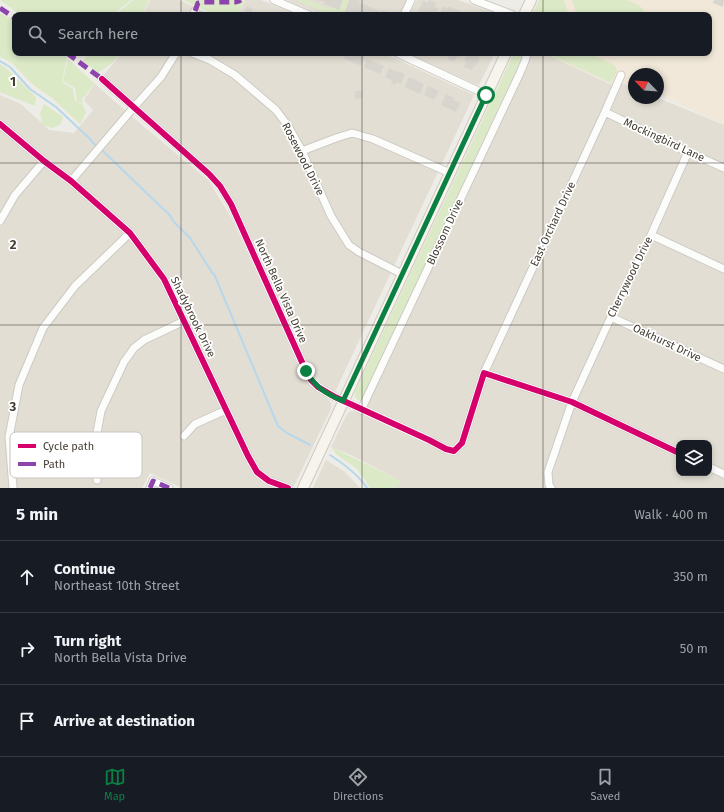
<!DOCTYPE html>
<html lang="en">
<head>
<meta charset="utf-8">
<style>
	body { margin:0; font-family:"Fira Sans",sans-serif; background:#242831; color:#f1f3f6 }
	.controls { position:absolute; right:12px; bottom:12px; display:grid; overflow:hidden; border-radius:8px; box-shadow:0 2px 6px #0003 }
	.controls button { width:36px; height:36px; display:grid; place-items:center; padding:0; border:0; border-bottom:1px solid #363941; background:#171b24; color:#f1f3f6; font:20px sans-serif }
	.compass { position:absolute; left:628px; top:68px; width:36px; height:36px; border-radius:50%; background:#171b24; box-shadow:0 2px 6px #0003; rotate:295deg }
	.stop { position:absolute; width:12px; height:12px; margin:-9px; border:3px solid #0b8043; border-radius:50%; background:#fff }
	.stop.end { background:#0b8043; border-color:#fff; box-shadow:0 1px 4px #0008 }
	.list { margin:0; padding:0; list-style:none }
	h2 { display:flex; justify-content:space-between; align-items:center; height:52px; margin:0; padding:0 16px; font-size:17px }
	h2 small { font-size:13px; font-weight:400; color:#9ea1a6 }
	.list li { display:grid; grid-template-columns:26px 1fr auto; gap:12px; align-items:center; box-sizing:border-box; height:72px; padding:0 16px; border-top:1px solid #363941 }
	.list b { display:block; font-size:15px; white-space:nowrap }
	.list p { margin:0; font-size:13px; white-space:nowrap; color:#9ea1a6 }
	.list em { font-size:13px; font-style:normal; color:#9ea1a6 }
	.icon { flex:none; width:22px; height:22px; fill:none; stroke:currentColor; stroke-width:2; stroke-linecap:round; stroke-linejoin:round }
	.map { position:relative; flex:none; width:724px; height:488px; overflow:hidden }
	.search { position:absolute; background:#171b24; box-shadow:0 2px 6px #0003; left:12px; right:12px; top:12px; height:44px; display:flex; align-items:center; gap:10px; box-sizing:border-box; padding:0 14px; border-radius:8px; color:#9ea1a6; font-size:15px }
	.sheet { height:268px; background:#171b24 }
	nav { display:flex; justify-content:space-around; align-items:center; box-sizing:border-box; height:56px; border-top:1px solid #363941; background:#171b24; font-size:11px; color:#9ea1a6 }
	nav a { display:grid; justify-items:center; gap:2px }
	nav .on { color:#0b8043 }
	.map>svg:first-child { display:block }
</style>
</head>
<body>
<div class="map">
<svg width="724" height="488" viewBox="0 0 724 488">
	<rect width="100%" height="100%" fill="#eeece6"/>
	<path fill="#e2ded3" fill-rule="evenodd" d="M150,0h28l10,4 24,11h-69z
		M245,0h16l35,15h-58z
		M287,0h120l-7,15h-78z
		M417,0h41l42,15h-91z
		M122,53h261l91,42 -139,297 -14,-9 -9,-10 -67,-145 -25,-46 -117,-106z
		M407,53h88l-16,32 -4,-1z
		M524,53h20l68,32 5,-11 8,4 -3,5 12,5v10h24l66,27v363h-328l5,-7 -50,-26 -20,-8 15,-31 3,-4 4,-1h3l6,-10zM679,443h30v30h-30z
		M95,84l41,36 73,61 24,40 68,150 11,16 15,11 4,5v6l-38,79h-111l-32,-15 -8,15h-142v-393l21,9 28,26 25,3 19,-23 -9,-10z
		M326,460l19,12 15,16h-47z"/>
	<path fill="#f1e8d9" d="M548,0h176v125l-66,-31v-20h-24v14l-11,-5 2,-5 -8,-4 -6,10 -66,-31h164v-38h-168z"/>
	<path fill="#dbe9c6" d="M0,0h131l-18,15h-92z
		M133,0h16l-7,15h-27z
		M183,0h61l-6,15h-23z
		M296,0h11l23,9 2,-2 11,-7h6l-4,12 6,3h-20z
		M539,0h25l5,15h-37z
		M572,0h55l13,6 4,5v4h-67z
		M0,13l15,8v32h46l6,4 -5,25 11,7 2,12 8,4 3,8 -6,11 -28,-26 -20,-14 -20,-21 -12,-6z
		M89,53h32l-9,10 -14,10 -15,-12z
		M515,53h6l1,4 -159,341 -3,2h-2l-3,-3v-5l156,-333z
		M546,53h43l23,11 3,2 2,5 -6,12z
		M68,59l27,25 -13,15 1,5 -6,-3 -2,-13 -12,-7z
		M0,64l5,3 31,30 -1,9 -35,-14z
		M44,104l19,13 -2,7 -8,4 -11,-3 -2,-12z
		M331,447l70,34 -5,7h-26l-13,-19 -21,-15z"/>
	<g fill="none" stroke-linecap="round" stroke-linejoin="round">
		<path stroke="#b7d7ec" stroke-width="2" d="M0,61l10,6 20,22 26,18 33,31 6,7
			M103,151l57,55 9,8 5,8 16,16 23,36h1l64,152 9,7 23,12
			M330,455c14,9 28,19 37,33"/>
	</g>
	<path fill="#d8d5cf" d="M317,0h26l-4,10 -15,-6 1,-2z
		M349,0h8l3,1 -1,3 1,1 1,-2 19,8 -1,1 2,1 1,-3 10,4 -1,1h-34l1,-3h-2l-1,3h-4l-6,-3z
		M429,0l7,3 -1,4 4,1 -4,7h-10l-7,-3 5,-11 5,2z
		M714,0h10l-1,7 -10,-4z
		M247,6l6,3 -2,5 3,1h-11z
		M443,6l4,2 1,-2 12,5 -2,4h-19z
		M346,53h10l9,4 -4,9 -17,-8z
		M449,53h12l-3,5 -1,-1 -3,5 -7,-3z
		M468,53h4l8,4 -4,9 -2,-1 -2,5 -8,-3 2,-5 -2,-2z
		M367,59l17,7 -4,8 -16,-7z
		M389,68l9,4v-1l7,3 -4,10 -4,-2 -1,3 -5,-2 1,-3 -7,-3z
		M409,77l15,7 -4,10 -15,-7z
		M428,86l11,5 -5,9 -10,-5z
		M355,91h8v7l-8,1z
		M446,94l9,4 -2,2 7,3 -4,9 -15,-7z"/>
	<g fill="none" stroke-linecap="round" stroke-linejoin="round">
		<defs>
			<path id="street" d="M274,0l35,15
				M474,0l39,15
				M193,15l2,-4
				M404,15l7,-15
				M192,53l18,7 25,15 41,35 12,16 14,25 29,65 18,29 10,7 43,22
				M397,53l90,42
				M102,79l107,95 11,12 11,18 75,167 5,9 7,7 17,10 94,43 17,9 8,2 8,-8 22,-70 88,29 107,51
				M605,112l83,40 36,16
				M0,124l44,37 27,20 59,52 34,46 84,177 9,16 12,9 19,7
				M302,151l34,-13 16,-5 21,6 77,34
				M71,181l63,-74 27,-30 15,-24
				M0,221l15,-26 29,-34
				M651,235l73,34
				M611,317l113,52
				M484,373l121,-261 16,-37
				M361,410l159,-337 5,-12 2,-8
				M184,436l11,-12 31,-14
				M709,467l15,7
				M97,480l-1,-42 5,-27 23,-49 10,-14 10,-8 40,-19
				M13,488l-4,-51 10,-52 24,-57 32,-42 55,-53
				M150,488l3,-7 16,7
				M551,488l-2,-3 -1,-13 24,-70 39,-85 40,-82 37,-83"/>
			<path id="secondary" d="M524,15l7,-15
				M303,488l203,-435"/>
		</defs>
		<use href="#street" stroke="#cccac4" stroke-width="9"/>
		<use href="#secondary" stroke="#cfcabf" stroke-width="12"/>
		<use href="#street" stroke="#fcfcfb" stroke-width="7"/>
		<use href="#secondary" stroke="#f6f4ed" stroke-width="10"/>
		<path stroke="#8e44ad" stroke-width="5" stroke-dasharray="10 5" stroke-linecap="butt" d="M0,8l15,10
			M195,11l3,-8 3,-1h34l4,-1 2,-1
			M67,53l35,26
			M150,488l3,-7 16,7"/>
		<defs>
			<path id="cycleway" d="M102,79l107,95 11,12 11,18 75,167 5,9 7,7 17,10 94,43 17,9 8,2 8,-8 22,-70 88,29 107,51
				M0,124l44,37 27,20 59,52 34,46 84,177 9,16 12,9 19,7"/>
		</defs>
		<use href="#cycleway" stroke="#fff" stroke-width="8"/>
		<use href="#cycleway" stroke="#d6006c" stroke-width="6"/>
	</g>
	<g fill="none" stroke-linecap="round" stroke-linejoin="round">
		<path stroke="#0b8043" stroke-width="5" d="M306,371c9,16 20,23 37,30l143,-306"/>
	</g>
	<path fill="none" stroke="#433d33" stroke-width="1" stroke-opacity="0.55" d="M181,0v15M362,0v15M543,0v15M181,53v435M362,53v435M543,53v435M0,163h724M0,325h724"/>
	<g text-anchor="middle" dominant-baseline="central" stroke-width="3.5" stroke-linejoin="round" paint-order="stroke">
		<g font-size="11" fill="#433d33" stroke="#fff">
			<text transform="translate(664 140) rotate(25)">Mockingbird Lane</text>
			<text transform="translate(303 159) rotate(63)">Rosewood Drive</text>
			<text transform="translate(553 224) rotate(-65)">East Orchard Drive</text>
			<text transform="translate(445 232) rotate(-65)">Blossom Drive</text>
			<text transform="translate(630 277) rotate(-64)">Cherrywood Drive</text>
			<text transform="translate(281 291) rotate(66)">North Bella Vista Drive</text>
			<text transform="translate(193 317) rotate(64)">Shadybrook Drive</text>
			<text transform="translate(667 343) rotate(25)">Oakhurst Drive</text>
		</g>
	</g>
	<rect x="10" y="432" width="132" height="46" rx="6" fill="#fff" stroke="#c7c5c2" stroke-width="1"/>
	<rect x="18" y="444" width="18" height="4" fill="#d6006c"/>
	<rect x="18" y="462" width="18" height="4" fill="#8e44ad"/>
	<g font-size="11" fill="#433d33">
		<text x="43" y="450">Cycle path</text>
		<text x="43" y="468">Path</text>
	</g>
	<g font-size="13" text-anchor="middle" font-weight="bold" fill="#433d33" stroke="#fff" stroke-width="3.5" stroke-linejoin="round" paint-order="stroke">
		<text x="13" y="86">1</text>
		<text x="13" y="249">2</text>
		<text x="13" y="411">3</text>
	</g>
</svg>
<div class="controls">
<button><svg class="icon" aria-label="layers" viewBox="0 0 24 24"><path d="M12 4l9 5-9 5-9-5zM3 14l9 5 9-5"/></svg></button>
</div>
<svg class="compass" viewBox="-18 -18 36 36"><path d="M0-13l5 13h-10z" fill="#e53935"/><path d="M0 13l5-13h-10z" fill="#9ea1a6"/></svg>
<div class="stop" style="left:486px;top:95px"></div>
<div class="stop end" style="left:306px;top:371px"></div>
<div class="search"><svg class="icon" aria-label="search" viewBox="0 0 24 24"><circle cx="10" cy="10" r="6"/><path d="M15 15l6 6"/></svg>Search here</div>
</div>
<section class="sheet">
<h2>5 min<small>Walk · 400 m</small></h2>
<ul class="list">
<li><svg class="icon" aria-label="ahead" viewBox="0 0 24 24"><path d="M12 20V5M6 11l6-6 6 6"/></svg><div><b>Continue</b><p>Northeast 10th Street</p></div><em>350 m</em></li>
<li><svg class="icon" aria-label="right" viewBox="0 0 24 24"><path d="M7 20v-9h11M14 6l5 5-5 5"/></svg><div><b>Turn right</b><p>North Bella Vista Drive</p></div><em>50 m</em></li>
<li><svg class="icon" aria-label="arrive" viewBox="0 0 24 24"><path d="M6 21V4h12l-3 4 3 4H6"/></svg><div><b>Arrive at destination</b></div></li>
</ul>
</section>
<nav>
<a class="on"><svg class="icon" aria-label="map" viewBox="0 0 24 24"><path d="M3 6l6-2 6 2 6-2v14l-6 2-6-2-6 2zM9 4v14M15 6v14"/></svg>Map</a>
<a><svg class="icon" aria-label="directions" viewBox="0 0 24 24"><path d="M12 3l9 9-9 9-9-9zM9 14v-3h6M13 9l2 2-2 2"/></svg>Directions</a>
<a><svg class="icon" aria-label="saved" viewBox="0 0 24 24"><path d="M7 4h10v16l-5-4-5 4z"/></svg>Saved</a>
</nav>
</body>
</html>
